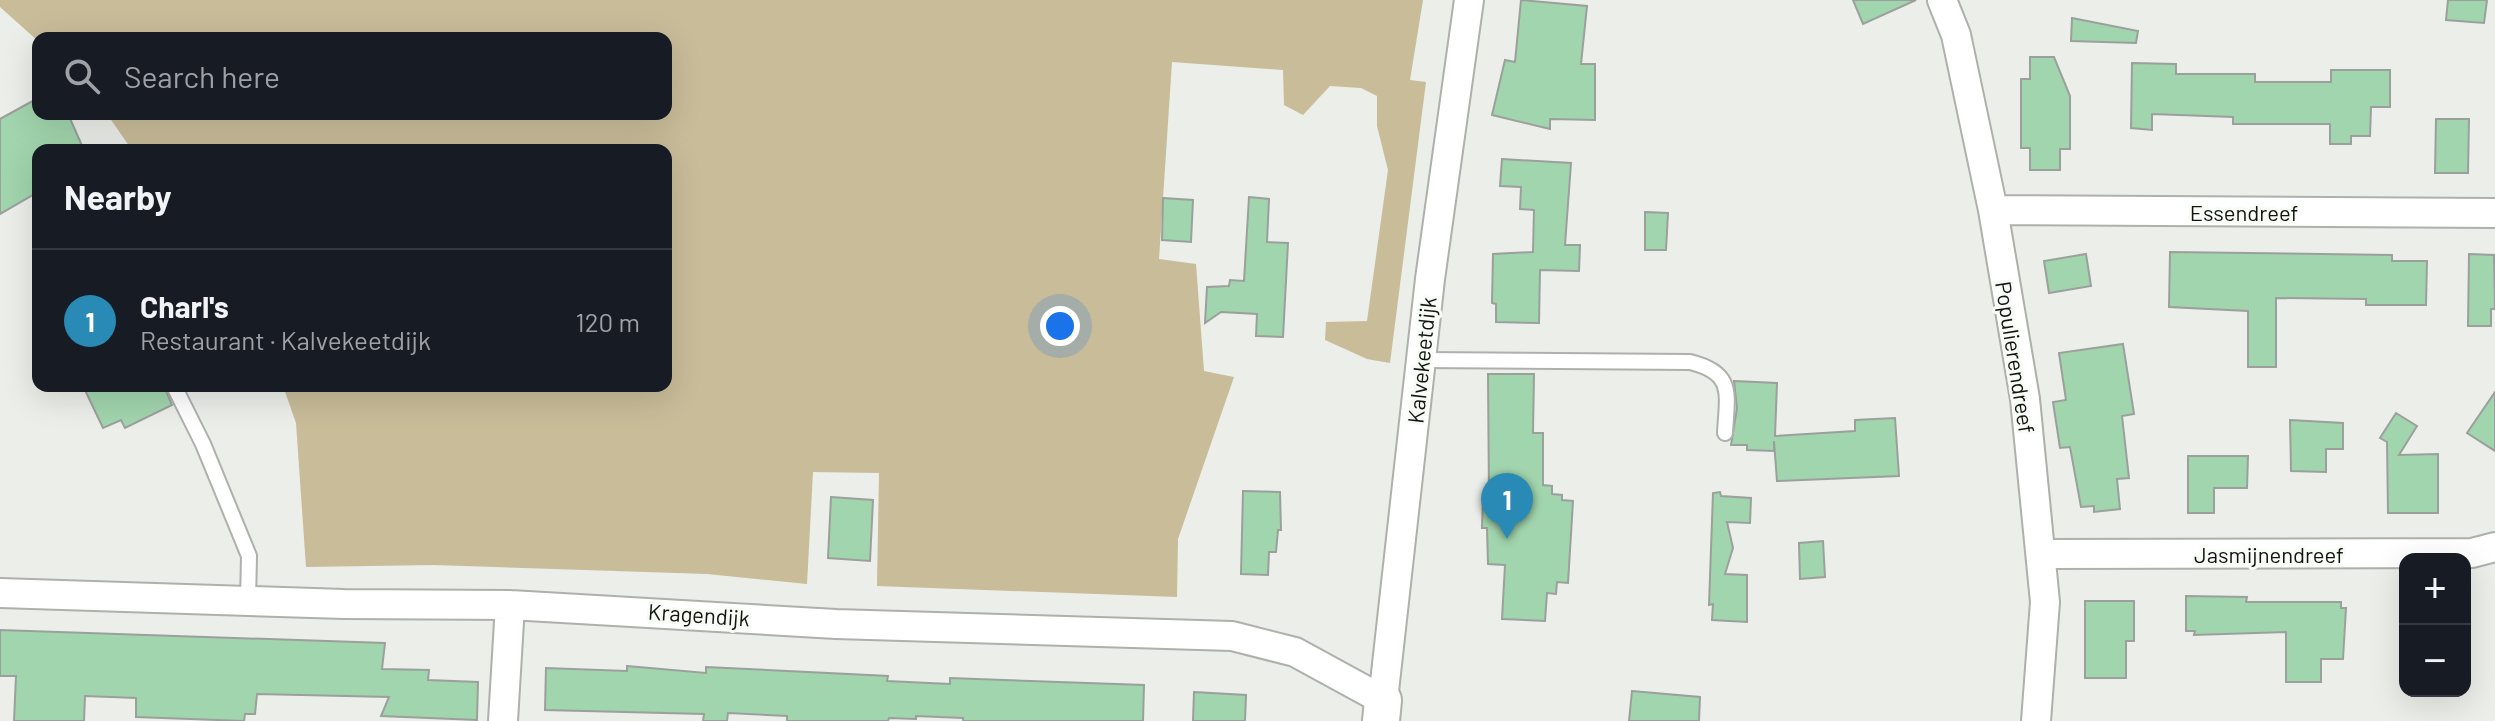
<!DOCTYPE html>
<html lang="en">
<head>
<meta charset="utf-8">
<style>
	body { margin:0; font-family:Barlow,sans-serif; background:#20242c; color:#f1f3f6 }
	.controls { position:absolute; right:24px; bottom:24px; display:grid; overflow:hidden; border-radius:16px; box-shadow:0 8px 32px #0002 }
	.controls button { width:72px; height:72px; display:grid; place-items:center; padding:0; border:0; border-bottom:2px solid #363941; background:#171b24; color:#f1f3f6; font:40px sans-serif }
	.you { position:absolute; left:1060px; top:326px; width:28px; height:28px; margin:-20px; border:6px solid #fff; border-radius:50%; background:#1a73e8; box-shadow:0 0 0 12px #1a73e833 }
	.badge { display:grid; place-items:center; width:52px; height:52px; border-radius:50%; background:#298ab5; color:#fff; font-size:26px; font-weight:700 }
	.pin { position:absolute; translate:-50% -66px; filter:drop-shadow(0 2px 4px #0008) }
	.pin::after { content:''; position:absolute; top:42px; width:28px; height:24px; background:inherit; clip-path:polygon(0 0,100% 0,50% 100%) }
	.list { margin:0; padding:0; list-style:none }
	h2 { display:flex; justify-content:space-between; align-items:center; height:104px; margin:0; padding:0 32px; font-size:34px }
	h2 small { font-size:26px; font-weight:400; color:#9ea1a6 }
	.list li { display:grid; grid-template-columns:52px 1fr auto; gap:24px; align-items:center; box-sizing:border-box; height:144px; padding:0 32px; border-top:2px solid #363941 }
	.list b { display:block; font-size:30px; white-space:nowrap }
	.list p { margin:0; font-size:26px; white-space:nowrap; color:#9ea1a6 }
	.list em { font-size:26px; font-style:normal; color:#9ea1a6 }
	.icon { flex:none; width:44px; height:44px; fill:none; stroke:currentColor; stroke-width:2; stroke-linecap:round; stroke-linejoin:round }
	.map { position:relative; flex:none; width:2495px; height:721px; overflow:hidden }
	.search { position:absolute; background:#171b24; box-shadow:0 8px 32px #0002; left:32px; top:32px; width:640px; height:88px; display:flex; align-items:center; gap:20px; box-sizing:border-box; padding:0 28px; border-radius:16px; color:#9ea1a6; font-size:30px }
	.panel { position:absolute; background:#171b24; box-shadow:0 8px 32px #0002; left:32px; top:144px; width:640px; height:248px; border-radius:16px }
	.map>svg:first-child { display:block }
</style>
</head>
<body>
<div class="map">
<svg width="2495" height="721" viewBox="0 0 2495 721">
	<rect width="100%" height="100%" fill="#ebeee9"/>
	<path fill="#c8bc99" d="M0,0h1423l-13,80 16,2 -36,281 -23,-4 -42,-19 1,-18 41,-1 21,-151 -11,-44v-30l-16,-8 -31,-2 -27,29 -19,-10 -1,-35 -111,-8 -13,197 37,5 8,107 30,6 -56,162 -1,58 -300,-11 2,-113 -66,-1 -6,112 -100,-10 -274,-9 -127,2 -10,-144 -13,-37h383v-236h-534l-25,-36h559v-76h-628v3l-38,-34z"/>
	<path fill="#a1d5ad" stroke="#9ba09c" stroke-width="2" d="M1521,0l66,6 -6,58h14v56l-45,-1v10l-58,-14 13,-55 10,2z
		M1853,0h63l-53,24z
		M2448,0h39l-3,23 -38,-3z
		M2072,18l66,13 -2,12 -65,-2z
		M2030,57h24l16,39v53h-10v21h-30v-22h-9v-69h9z
		M2132,63l44,1v10h79v8h76v-12h59v37h-19l-1,29h-19v8h-21v-20h-97v-7l-81,-3v16l-21,-2z
		M38,98v16h30l16,36h-46v42l-38,22v-95z
		M2436,119h33l-1,54h-33z
		M1502,159l69,4 -6,82h15l-1,26 -39,-1 -1,53 -43,-1v-18l-4,-1 1,-49 40,-2 1,-42 -14,-1 1,-22 -21,-1z
		M1249,197l20,2 -2,43 21,1 -5,94 -27,-1 1,-22 -36,-2 -16,11 2,-36 22,-1 1,-6 14,1z
		M1163,198l30,2 -2,42 -29,-2z
		M1645,212l23,1 -2,37h-21z
		M2170,252l222,3v6h35l-1,44h-60v-6l-90,-1v69h-28v-56l-79,-4z
		M2086,254l5,32 -42,7 -5,-32z
		M2469,254l25,1 1,54h-4v17h-23z
		M2123,344l11,70 -12,2 7,62 -12,1 3,30 -26,3v-6l-13,1 -11,-60 -10,1 -7,-46 13,-2 -7,-47z
		M1488,374h46l-1,59h10v52l9,1v8l10,1v5l11,1 -5,82 -11,-1 -1,12 -9,-1 -2,28 -43,-2 3,-54 -17,-1 -1,-36h-5l1,-31h6z
		M1734,381l43,2 -2,53 80,-5v-11l40,-2 4,58 -122,5 -3,-40v10l-27,-1v-5h-16l6,-37z
		M83,386h81l8,19 -47,23 -4,-8 -18,8z
		M2495,392v59l-28,-18z
		M2396,413l21,13 -18,29 39,-1v59h-50l-1,-71 -7,-4z
		M2290,420l53,3v26h-17v23l-35,-1z
		M2188,456h60l-1,32h-33v25h-26z
		M1243,491l37,1 1,38h-3l-2,22h-7l-1,23 -27,-1z
		M1720,492l1,4 30,2 -1,25 -23,-1 6,26 -8,26 22,1v47l-35,-2 1,-16 -4,1 4,-112z
		M831,497l42,3 -3,61 -42,-3z
		M1823,541l2,36 -25,2 -1,-36z
		M2186,596l61,1 -1,5h95v6h5l-3,51h-22v23h-35v-50l-92,3 1,-4h-9z
		M2085,601h49v40h-8v37h-41z
		M0,630l385,13 -3,26 47,1 -1,10 50,2 -1,38 -96,-4 8,-19 -132,-3 -2,20h-10l-1,7 -108,-4v-19l-51,-2 -1,25h-70l2,-45h-16z
		M627,666l79,7v-6l182,9 -1,5 63,3v-6l194,7 -1,36h-180v-3l-47,-2v3l-27,-1 -1,3h-101v-5l-59,-3 -1,8h-24l1,-7 -159,-4 1,-42 81,3z
		M1632,691l68,6 -1,24h-70z
		M1194,692l52,3 -1,26h-52z"/>
	<g fill="none" stroke-linecap="round" stroke-linejoin="round">
		<defs>
			<path id="service" d="M1421,360l269,2c45,11 37,32 35,71
				M174,386l29,58 46,112 -1,45"/>
			<path id="minor" d="M1942,0l14,35 37,175 32,189 20,203 -9,119
				M1993,210l502,3
				M2042,554l430,-1 23,-6
				M0,593l344,11 166,1 326,19 396,12 63,16 88,48 47,-421 39,-279
				M503,721l7,-116"/>
			<path id="tertiary" d="M1381,721l2,-21"/>
		</defs>
		<use href="#service" stroke="#adb0ab" stroke-width="18"/>
		<use href="#minor" stroke="#adb0ab" stroke-width="32"/>
		<use href="#tertiary" stroke="#adb0ab" stroke-width="40"/>
		<use href="#service" stroke="#fff" stroke-width="14"/>
		<use href="#minor" stroke="#fff" stroke-width="28"/>
		<use href="#tertiary" stroke="#fff" stroke-width="36"/>
	</g>
	<g text-anchor="middle" dominant-baseline="central" stroke-width="6" stroke-linejoin="round" paint-order="stroke">
		<g font-size="22" fill="#131412" stroke="#f8fcf6">
			<text x="2244" y="212">Essendreef</text>
			<text transform="translate(2016 357) rotate(81)">Populierendreef</text>
			<text transform="translate(1421 360) rotate(-84)">Kalvekeetdijk</text>
			<text x="2269" y="554">Jasmijnendreef</text>
			<text transform="translate(699 614) rotate(4)">Kragendijk</text>
		</g>
	</g>
</svg>
<div class="controls">
<button>+</button>
<button>−</button>
</div>
<div class="you"></div>
<div class="pin badge" style="left:1507px;top:539px">1</div>
<div class="search"><svg class="icon" aria-label="search" viewBox="0 0 24 24"><circle cx="10" cy="10" r="6"/><path d="M15 15l6 6"/></svg>Search here</div>
<section class="panel">
<h2>Nearby<small></small></h2>
<ul class="list">
<li><span class="badge">1</span><div><b>Charl's</b><p>Restaurant · Kalvekeetdijk</p></div><em>120 m</em></li>
</ul>
</section>
</div>
</body>
</html>
